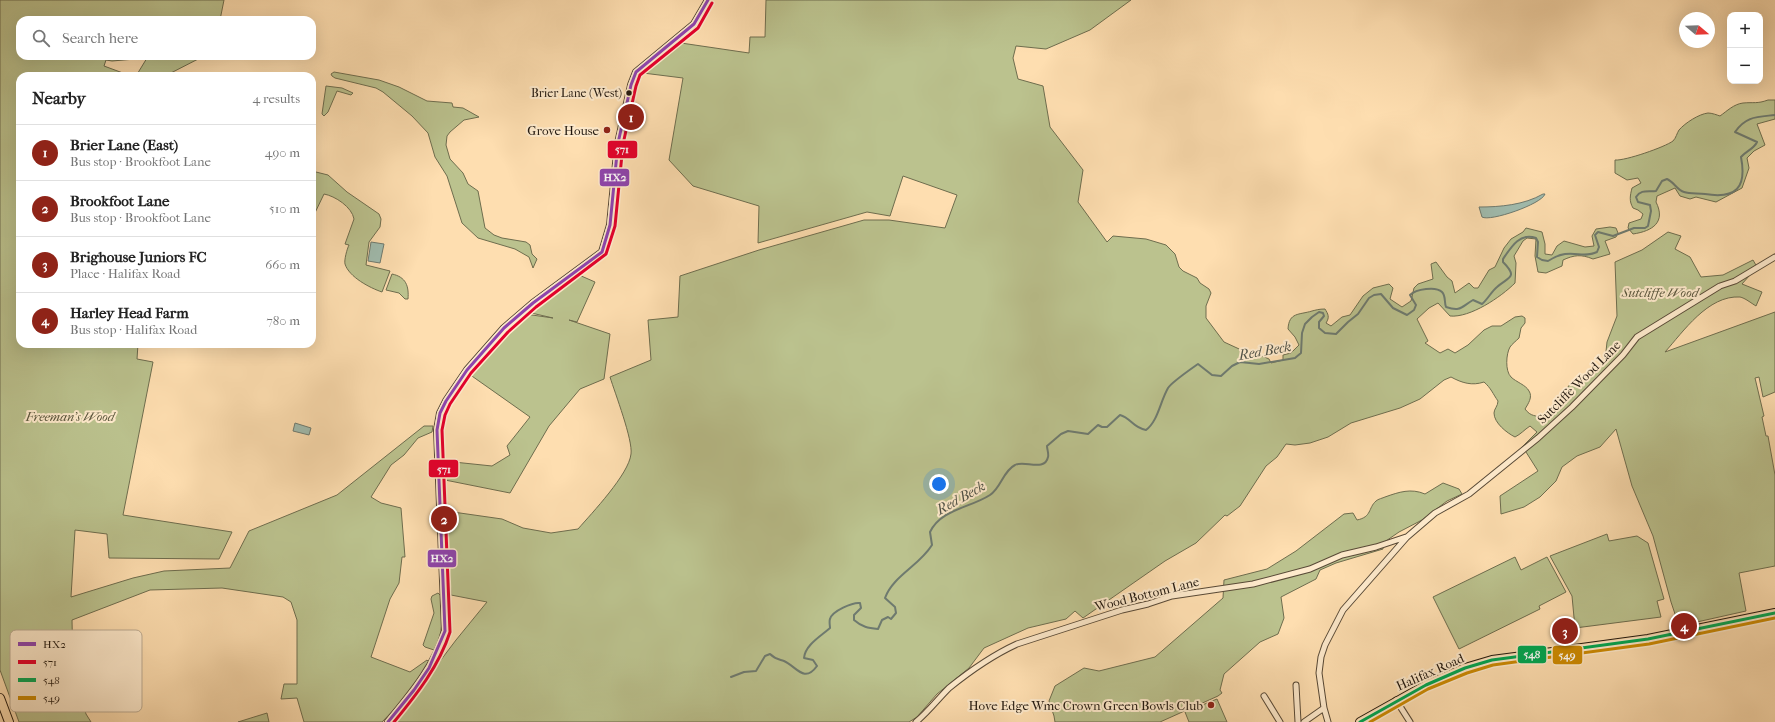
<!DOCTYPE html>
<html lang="en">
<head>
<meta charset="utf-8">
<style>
	body { margin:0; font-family:"IM FELL French Canon",serif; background:#f6f6f6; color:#222 }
	.controls { position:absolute; right:12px; top:12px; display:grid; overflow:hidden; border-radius:8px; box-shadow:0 4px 16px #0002 }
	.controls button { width:36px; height:36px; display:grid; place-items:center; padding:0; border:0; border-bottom:1px solid #e0e0e0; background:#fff; color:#222; font:20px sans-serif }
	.compass { position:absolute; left:1679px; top:12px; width:36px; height:36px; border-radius:50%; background:#fff; box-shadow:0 4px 16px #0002; rotate:109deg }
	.you { position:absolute; left:939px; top:484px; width:14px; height:14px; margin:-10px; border:3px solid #fff; border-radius:50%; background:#1a73e8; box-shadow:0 0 0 6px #1a73e833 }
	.badge { display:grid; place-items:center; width:26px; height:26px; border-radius:50%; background:#8f2418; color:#fff; font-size:13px; font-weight:700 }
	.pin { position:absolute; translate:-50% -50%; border:2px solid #fff; box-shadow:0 1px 4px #0006 }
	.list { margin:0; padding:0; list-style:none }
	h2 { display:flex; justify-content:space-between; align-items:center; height:52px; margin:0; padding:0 16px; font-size:17px }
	h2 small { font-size:13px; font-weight:400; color:#767676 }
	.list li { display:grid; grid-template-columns:26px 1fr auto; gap:12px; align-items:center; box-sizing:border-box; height:56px; padding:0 16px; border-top:1px solid #e0e0e0 }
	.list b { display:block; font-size:15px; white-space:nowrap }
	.list p { margin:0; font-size:13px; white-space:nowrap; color:#767676 }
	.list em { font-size:13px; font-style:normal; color:#767676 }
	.icon { flex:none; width:22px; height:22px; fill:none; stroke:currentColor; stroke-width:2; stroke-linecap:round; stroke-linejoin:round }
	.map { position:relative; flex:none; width:1775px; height:722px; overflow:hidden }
	.search { position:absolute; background:#fff; box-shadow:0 4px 16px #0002; left:16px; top:16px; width:300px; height:44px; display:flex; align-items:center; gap:10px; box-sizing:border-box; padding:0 14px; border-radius:12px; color:#767676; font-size:15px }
	.panel { position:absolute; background:#fff; box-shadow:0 4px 16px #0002; left:16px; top:72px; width:300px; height:276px; border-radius:12px }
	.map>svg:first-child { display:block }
</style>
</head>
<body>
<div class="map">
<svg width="1775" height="722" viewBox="0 0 1775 722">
	<rect width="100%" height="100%" fill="#fedeb0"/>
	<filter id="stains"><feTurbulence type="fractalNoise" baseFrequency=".005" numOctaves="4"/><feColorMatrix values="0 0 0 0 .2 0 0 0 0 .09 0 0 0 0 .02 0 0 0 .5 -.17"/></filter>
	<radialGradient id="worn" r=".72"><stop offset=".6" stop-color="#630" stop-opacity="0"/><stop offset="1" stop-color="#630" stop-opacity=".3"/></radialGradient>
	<path fill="#bbc28e" stroke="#6e6d4e" d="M0,0h224l-4,20h-200v36h184l-39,20h-29l11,-18 -35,3 -6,-1 -2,6 27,10h-111v268h118l-1,15 16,3 -30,153 109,17 -13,27 -110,-1 -2,-24 -32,-4 -4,67 62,-19 31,-7 66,-3 19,-37 88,-36 87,-69h9l-1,6 -14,6 -14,17 -13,10 -20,32 10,6 20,5 4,49h-3l-3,26 -9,16 -19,58 39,15 17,-12 2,2 -21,33 -26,27h-78l-7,-24 -16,1 3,-15h13v-64l-6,-18 -8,-5 -61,-9 -72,2 -78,30 1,48 13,46 5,8h-72l-19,-52z
		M766,0h365l-41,30 -44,19 -30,-3 -3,12 5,21 25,7 7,41 33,43 -5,32 29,40 6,-6 33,3 20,6 9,9 4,13 4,4 14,7 3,5 9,6 2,4 -5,13v12l18,24 26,12 12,2 7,3 2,4 12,-3v-5l8,-2 8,-8 -4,-8 -7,-8c1,-17 11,-14 24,-18 4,-1 7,-2 13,-2 3,5 5,8 1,14l5,3 11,-9 8,-2 13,-19 10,-8 16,-4 4,4 -3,11 12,8 9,-6 3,-13 4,-4 15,-5 -2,-15 5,-2 11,15 5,4 3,12 14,-10 5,5h4l11,-18 6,-3 9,-19 7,-9 12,-7 3,-4 16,4 3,12v10l7,1 5,-9 7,-5 21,6 9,-1 -2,-10 4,-7 14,-2 6,1 2,5 -2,4 -11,4 5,13 -17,5c-12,-5 -19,-4 -30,1l-1,6 -16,7 -8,-1 -3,-16 1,-17 -9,-1 -4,3 -9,15 2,7 -1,20c-14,14 -45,35 -65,33l-12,-13 -9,5 -12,11 11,22 -3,2 15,10 8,-4 7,4 13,-8 16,-15 8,-4h9l14,-9 7,-1 3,2v5l-4,5 -2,10c-3,3 -7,6 -9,9 -4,7 -5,24 1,30 5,5 15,8 18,14 4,6 -1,13 -4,18 6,8 10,6 19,9l27,-35 13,-2 21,-20 2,-19 10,-26 -2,-54 27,-12 26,-18 13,4 -6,13 15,8 11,20 22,-2 30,-15 4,7 -15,17 20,8 -6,14c-5,-3 -11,-8 -16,-9 -32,-2 -57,35 -75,55l110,-40v80l-12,5 -4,-20 -4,1 9,38 -2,1 4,19h2l7,39v91l-36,7 7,38 -67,15 -8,-24 -18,-66 -21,-50 -16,-57 -16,18 -23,9 -15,11 -6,14 -16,16 -16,10 -23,7 -1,-18 38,-25 -12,-19 -5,-4 16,-16 -7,-6c-6,4 -9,8 -15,11 -8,-4 -21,-14 -21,-24 0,-4 4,-7 4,-12 -5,-7 -7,-13 -14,-19 -12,4 -22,1 -33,-5l-7,3 -24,19 -20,9 -49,15 -23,14 -18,6 -15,2 -9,-1 -9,13 -11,9 -26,40 -13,10 -2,-1 -29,28 -31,18 -82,57 -8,-7 -9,8 -38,9 -44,20 -15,20 -32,26 -20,23 -8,5h-515l62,-82 31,-38 -36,-7 -5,-84 56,8 21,9 28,5 27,-4c14,-16 51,-55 53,-75 2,-14 -16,-61 -21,-77l41,-17 -3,-40 30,-3 2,-41 79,-26 105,-30h25l56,8 12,-33 -54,-19 -13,40 -23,-4 -109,31 1,-37 -66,-20 -24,-26 14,-82 -40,-5 15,-18 23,-12 68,10 1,-16h15z
		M334,72l45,8 20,7 28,14 25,2 1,4 10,1 16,9 -15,3 -14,12 -3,4 -1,9 4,14 13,14 5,11 10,7 7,37 9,7 8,3 24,4 4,3 2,9 5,5 -4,9 -4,-11 -14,-8 -37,-11 -16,-15 -15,-47 -12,-19 -7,-24 -16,-17 -29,-24 -7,-4 -41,-10 -3,-2 -1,-2z
		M326,86l16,2 11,5 -2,2 -14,-4 -9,21 -4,4 -2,-2z
		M1768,100h7v19l-18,5 8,21 -11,6 -7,7 2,10 -7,20 -26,14 -20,-5 -6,2 -10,-3 -5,-8 -18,8 -1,6c10,20 -3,29 -23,32l-5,-6 1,-5 12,-4 2,-5 -5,-4 -5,-2c-4,-7 -3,-12 -1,-20l9,-5 -3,-5 -11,2 -12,-7v-13c10,1 50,-13 58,-19 3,-3 4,-8 6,-11 6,-7 20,-16 29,-17 4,0 9,2 12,3 7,-5 14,-12 23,-13 11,-1 14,1 25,-3z
		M316,172l12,3 19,17 32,22 2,5 -1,8 -11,15 -3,23 24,6 -8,21c-12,-4 -33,-15 -37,-28 -1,-4 2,-15 4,-19l-4,-1 9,-25c-2,-12 -19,-23 -30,-25l-12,25v-46z
		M392,274c14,3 17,12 16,25h-3l-6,-6 -13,-3z
		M579,275l16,7 -18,40 -8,-2 41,14 -6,45 -24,10 -31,37 -39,67 -65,-13 -1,-19 48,5 18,-11 -3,-9 23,-29 -61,-43 40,-45 16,-15 28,4 -26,-6z
		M1443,483l16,6 3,5 -15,7 -25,19 -23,12 -16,11v6l-47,14 -16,7 -4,9 -35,18 3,21 -6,16 -18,8 -36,32 -4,16 2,3 -4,3 -58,26h-105l-1,-6 -5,-15 6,-15 29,-18 15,3 56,-14 68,-59 1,-18 43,-11 29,-18 48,-37 9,-1 4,7c15,-3 11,-12 19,-19 2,-2 7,-3 9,-4 14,-5 26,-9 40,-3z
		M1607,534l2,7 28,-5 11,7 16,56 -7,2 4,16 -86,11 -3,-32 -22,-40z
		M1515,557l6,13 26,-13 19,35 -27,14 1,3 -81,40 -26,-52z
		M438,593l4,4c0,19 2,36 -8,53l-9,-3 -2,-2 11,-32 -3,-14 1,-3z
		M1217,699l10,23h-38l-4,-10z
		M267,713l2,9h-31z"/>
	<path fill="#a0bcaf" stroke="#6e7a6f" d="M1543,194h2c-3,10 -55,28 -63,23l-3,-10c21,0 45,-2 64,-13z
		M371,242l13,2 -4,19 -12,-2z
		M295,423l16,5 -2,7 -16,-4z"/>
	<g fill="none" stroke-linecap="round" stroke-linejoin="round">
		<path stroke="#6e7a6f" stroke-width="2" d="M731,677l13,-5 12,-1 9,-15 5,-2c5,5 8,5 14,7 12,5 20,23 33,5l-4,-6 -9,-2c1,-13 17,-22 26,-30 0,-2 -1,-7 0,-9 2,-8 23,-17 30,-16l1,5 -7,7v5c8,7 14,8 24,9l4,-9 6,-3 3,2 5,-6 -1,-6 -10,-9c8,-22 34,-32 47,-53l-2,-13c11,-23 40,-24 60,-37 11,-7 13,-24 25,-30 9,-5 30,7 33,-8 1,-3 -1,-8 -1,-11l14,-12 7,-3 20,3 10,-9 4,2h5l13,-12c11,3 13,13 26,15 12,-9 14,-28 22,-42 4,-6 23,-19 30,-24l14,11 9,1 11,-10 8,-4 19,2 36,-6 6,-5 1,-20 3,-9 7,-7 7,-5 4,1 1,3 -5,6v6l6,5 11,1 12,-12 10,-8 11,-16 5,-3 7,-1 12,14 14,7 7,-5 2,-5 -6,-10c6,-6 26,-9 32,-3 4,4 2,10 4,15 15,5 15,0 27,-7l9,4c6,-5 9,-12 15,-17 11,-10 22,-9 6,-25v-3c8,-12 17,-27 33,-21l2,4 -1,15 5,3 6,1c23,-15 33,-1 49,-9l2,-5 -4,-12 3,-3 15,4 21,-8h11l3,-2 3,-15 -1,-6 -12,-3 -2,-5c5,-8 12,-5 20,-6l6,-10 5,-2c7,3 10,11 17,13 6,2 14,1 21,2 31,5 42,-6 36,-37 5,-6 13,-8 16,-15l-22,-10c11,-16 22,-15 40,-17"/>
		<defs>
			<path id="minor" d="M1296,685l2,37
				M1264,696l16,26
				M1396,700l14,22
				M916,722c12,-10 22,-23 33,-34 21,-17 44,-33 68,-44l105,-34 26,-6 24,-8 81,-12 57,-15 32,-14 34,-8 30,-10
				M1304,722l20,-14
				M1328,722l-4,-14 -5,-35 2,-16 4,-12 18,-35 64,-73 28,-24 34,-19 69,-56 34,-31 51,-52 14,-18 83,-51 15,-5 40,-24"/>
			<path id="tertiary" d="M388,722c23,-28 47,-56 57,-91l-8,-201 3,-17 6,-12 21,-31 37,-42 29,-25 69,-51 8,-27 8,-82 13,-58 5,-13 58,-48 14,-24"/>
			<path id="primary" d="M0,698l9,24
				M1360,722l66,-37 39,-17 27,-8 156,-21 127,-26"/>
		</defs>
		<use href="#minor" stroke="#594a37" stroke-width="7"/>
		<use href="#tertiary" stroke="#594a37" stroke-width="8"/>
		<use href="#primary" stroke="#22180f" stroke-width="10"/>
		<use href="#minor" stroke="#feeacc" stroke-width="5"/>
		<use href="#tertiary" stroke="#feeacc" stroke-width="6"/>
		<use href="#primary" stroke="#fedeb0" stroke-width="8"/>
		<defs>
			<path id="bus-1" d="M388,722l26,-32 15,-22 16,-37 -8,-201 3,-17 6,-12 21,-31 37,-42 29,-25 69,-51 8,-27 8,-82 13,-58 5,-13 58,-48 14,-24"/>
			<path id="bus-2" d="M394,722c23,-28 45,-56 56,-90l-8,-202 3,-15 5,-11 21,-31 37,-41 28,-25 70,-53 9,-28 8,-82 13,-58 4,-11 58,-47 14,-25"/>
			<path id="bus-3" d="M1360,722l66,-37 39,-17 27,-8 156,-21 127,-26"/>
			<path id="bus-4" d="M1370,722l58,-33 39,-16 26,-8 156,-21 126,-26"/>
		</defs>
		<use href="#bus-1" stroke="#feeacc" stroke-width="6"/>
		<use href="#bus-2" stroke="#feeacc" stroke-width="6"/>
		<use href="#bus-3" stroke="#feeacc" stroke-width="6"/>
		<use href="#bus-4" stroke="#feeacc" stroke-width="6"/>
		<use href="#bus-1" stroke="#8e44ad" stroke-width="3"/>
		<use href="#bus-2" stroke="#e4002b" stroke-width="3"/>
		<use href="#bus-3" stroke="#00a651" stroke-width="3"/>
		<use href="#bus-4" stroke="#cc8a03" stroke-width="3"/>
	</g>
	<circle fill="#22180f" stroke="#feeacc" stroke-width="1.5" cx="629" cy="93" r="3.5"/>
	<g fill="#8f2418" stroke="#feeacc" stroke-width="1.5">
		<circle cx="607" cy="130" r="4"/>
		<circle cx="1211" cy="705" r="4"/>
	</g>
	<g text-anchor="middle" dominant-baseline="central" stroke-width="4" stroke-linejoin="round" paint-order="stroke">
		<g font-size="12" fill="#22180f" stroke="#feeacc" text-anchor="end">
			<text x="622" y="93">Brier Lane (West)</text>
		</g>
		<g font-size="13" fill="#22180f" stroke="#feeacc" text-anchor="end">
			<text x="599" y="130">Grove House</text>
			<text x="1203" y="705">Hove Edge Wmc Crown Green Bowls Club</text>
		</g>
		<g font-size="13" font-style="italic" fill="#58543b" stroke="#feeacc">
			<text x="1660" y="292">Sutcliffe Wood</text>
			<text x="70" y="416">Freeman's Wood</text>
		</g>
		<g font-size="13" fill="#22180f" stroke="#feeacc">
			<text transform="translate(1579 382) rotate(-45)">Sutcliffe Wood Lane</text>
			<text transform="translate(1147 594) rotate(-14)">Wood Bottom Lane</text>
			<text transform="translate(1430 672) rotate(-24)">Halifax Road</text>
		</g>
		<g font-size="14" font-style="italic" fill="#4e5147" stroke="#feeacc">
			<text transform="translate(1265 351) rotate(-10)">Red Beck</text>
			<text transform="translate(961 498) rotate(-29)">Red Beck</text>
		</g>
	</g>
	<rect x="10" y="630" width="132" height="82" rx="6" fill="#feeacc" stroke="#bcab93" stroke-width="1"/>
	<rect x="18" y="642" width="18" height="4" fill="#8e44ad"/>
	<rect x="18" y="660" width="18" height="4" fill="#e4002b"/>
	<rect x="18" y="678" width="18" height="4" fill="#00a651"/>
	<rect x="18" y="696" width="18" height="4" fill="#cc8a03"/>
	<g font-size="11" fill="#22180f">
		<text x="43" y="648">HX2</text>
		<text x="43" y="666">571</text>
		<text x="43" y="684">548</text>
		<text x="43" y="702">549</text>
	</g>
	<g stroke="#feeacc" stroke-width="1.5">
		<rect x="607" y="140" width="31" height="19" rx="4" fill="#e4002b"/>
		<rect x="599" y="168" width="31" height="19" rx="4" fill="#8e44ad"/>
		<rect x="428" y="459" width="31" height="19" rx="4" fill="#e4002b"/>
		<rect x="427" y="549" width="30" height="19" rx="4" fill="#8e44ad"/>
		<rect x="1517" y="645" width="30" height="19" rx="4" fill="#00a651"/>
		<rect x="1552" y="645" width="31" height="20" rx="4" fill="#cc8a03"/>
	</g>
	<g font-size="11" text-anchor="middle" font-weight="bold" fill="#fff">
		<text x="622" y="153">571</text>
		<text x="615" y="181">HX2</text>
		<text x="444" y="473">571</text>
		<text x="442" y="562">HX2</text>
		<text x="1532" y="658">548</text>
		<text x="1567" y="659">549</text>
	</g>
	<rect width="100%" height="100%" filter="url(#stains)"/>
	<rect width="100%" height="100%" fill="url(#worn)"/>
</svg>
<div class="controls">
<button>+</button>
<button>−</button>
</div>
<svg class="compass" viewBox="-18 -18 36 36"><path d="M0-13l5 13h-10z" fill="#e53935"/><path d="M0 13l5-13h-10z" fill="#767676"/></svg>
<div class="you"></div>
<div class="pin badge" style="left:631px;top:117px">1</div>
<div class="pin badge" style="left:444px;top:519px">2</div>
<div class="pin badge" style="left:1565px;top:631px">3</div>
<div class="pin badge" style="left:1684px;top:626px">4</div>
<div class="search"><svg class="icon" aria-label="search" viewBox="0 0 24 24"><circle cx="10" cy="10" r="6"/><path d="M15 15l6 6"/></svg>Search here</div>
<section class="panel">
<h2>Nearby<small>4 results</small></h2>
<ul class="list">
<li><span class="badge">1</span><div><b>Brier Lane (East)</b><p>Bus stop · Brookfoot Lane</p></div><em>490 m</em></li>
<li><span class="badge">2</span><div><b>Brookfoot Lane</b><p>Bus stop · Brookfoot Lane</p></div><em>510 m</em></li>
<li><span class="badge">3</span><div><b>Brighouse Juniors FC</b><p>Place · Halifax Road</p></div><em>660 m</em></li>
<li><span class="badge">4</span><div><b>Harley Head Farm</b><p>Bus stop · Halifax Road</p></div><em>780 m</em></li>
</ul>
</section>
</div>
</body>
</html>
